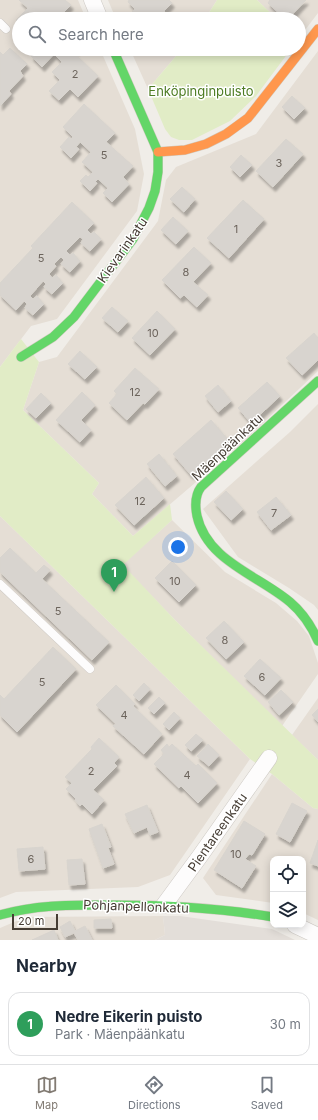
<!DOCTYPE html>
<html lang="en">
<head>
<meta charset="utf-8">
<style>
	body { margin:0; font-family:Inter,sans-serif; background:#f2f2f3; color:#1f2937 }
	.controls { position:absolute; right:12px; bottom:12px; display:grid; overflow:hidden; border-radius:8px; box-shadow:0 2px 10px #0003 }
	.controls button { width:36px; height:36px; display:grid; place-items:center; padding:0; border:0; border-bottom:1px solid #e0e1e3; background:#fff; color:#1f2937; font:20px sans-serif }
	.scale { position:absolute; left:12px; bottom:10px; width:46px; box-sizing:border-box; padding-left:4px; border:2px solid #463d34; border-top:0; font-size:11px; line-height:14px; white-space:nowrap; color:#463d34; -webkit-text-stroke:3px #fff; paint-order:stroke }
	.you { position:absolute; left:178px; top:547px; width:14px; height:14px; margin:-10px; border:3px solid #fff; border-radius:50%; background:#1a73e8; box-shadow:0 0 0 6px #1a73e833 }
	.badge { display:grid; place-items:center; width:26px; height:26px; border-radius:50%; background:#827b73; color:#fff; font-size:13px; font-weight:700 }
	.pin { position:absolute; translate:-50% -33px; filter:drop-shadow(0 1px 2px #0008) }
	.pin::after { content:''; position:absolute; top:21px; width:14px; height:12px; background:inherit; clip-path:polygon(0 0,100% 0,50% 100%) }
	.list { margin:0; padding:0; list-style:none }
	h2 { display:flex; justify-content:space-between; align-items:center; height:52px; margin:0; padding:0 16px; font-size:17px }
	h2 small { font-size:13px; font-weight:400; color:#747a83 }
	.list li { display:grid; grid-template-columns:26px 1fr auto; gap:12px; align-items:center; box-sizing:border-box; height:64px; margin:0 8px 8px; padding:0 8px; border:1px solid #e0e1e3; border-radius:12px }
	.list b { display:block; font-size:15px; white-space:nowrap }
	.list p { margin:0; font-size:13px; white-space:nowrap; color:#747a83 }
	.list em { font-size:13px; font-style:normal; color:#747a83 }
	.icon { flex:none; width:22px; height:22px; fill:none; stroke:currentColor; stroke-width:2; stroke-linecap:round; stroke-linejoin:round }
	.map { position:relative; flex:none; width:318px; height:940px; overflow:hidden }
	.search { position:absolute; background:#fff; box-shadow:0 2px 10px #0003; left:12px; right:12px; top:12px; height:44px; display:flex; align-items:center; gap:10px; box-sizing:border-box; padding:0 14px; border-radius:22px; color:#747a83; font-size:15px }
	.sheet { height:124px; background:#fff }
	nav { display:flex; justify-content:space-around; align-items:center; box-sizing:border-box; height:56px; border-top:1px solid #e0e1e3; background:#fff; font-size:11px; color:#747a83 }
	nav a { display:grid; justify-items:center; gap:2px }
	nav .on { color:#827b73 }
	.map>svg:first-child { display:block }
</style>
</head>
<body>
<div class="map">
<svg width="318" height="940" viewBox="0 0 318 940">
	<defs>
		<filter id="shadow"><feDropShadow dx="2.5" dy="4.5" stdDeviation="1" flood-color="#0004"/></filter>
	</defs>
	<rect width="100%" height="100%" fill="#f0ede8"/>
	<path fill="#e5ded5" d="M0,0h78l8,19h-67v30h81l35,80 9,45 -7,37 -80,108 -26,7 -31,41z
		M108,0h109l-12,19h-89z
		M257,0h61v13l-19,25v-19h-22z
		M130,49h52l-34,40z
		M318,51v320l-74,70 -111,95 -41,-42 7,-11 -76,-73 16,-48 18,-5 101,-136 8,-41 10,-13 80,-33z
		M318,404v206l-4,-5 -25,-17 -51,-31 -35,-48 87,-77z
		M0,516l250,243 -80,116 -32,12 -122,5 -16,6z
		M172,520l53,52 51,31 21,18 12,15 9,27v11l-36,52 -107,-106 -53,-55z
		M318,698v62l-26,-25z
		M272,774l41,34 5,1v111l-15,-7v-54h-30v44l-57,-8 -13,-17z
		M163,916l2,19 -10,5h-155v-12l26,-11z"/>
	<path fill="#e3ded9" d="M163,916h17l92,13 23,11h-140l10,-5z"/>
	<path fill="#e1ecc6" d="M217,0h40l20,19h-72z
		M182,49h109l-35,47 -26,25 -38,19h-13l-8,-3 -6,-8 -17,-40z
		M21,339l18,23 -16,48 76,73 -7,11 41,42 37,-32 2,16 -49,45 52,55 143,140v49l-5,-1 -41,-34 -22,-15 -250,-243v-149z"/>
	<path fill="#d8d4cf" stroke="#d8d4ce" filter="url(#shadow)" d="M19,0h46l6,5 -11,11 3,3h-44v4l-3,-3 12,-12z
		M129,0h40l3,3 -8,8 8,8h-26l-3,-3 -3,3h-3l-6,-6 4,-4 -7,-7z
		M270,0h36l-18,19h-3l-17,-16z
		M10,48l17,16 -7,7 3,5 -14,15 2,3 -11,12v-54l3,3z
		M38,49h39l-3,4 24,23 -20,21 -8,-8 -11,11 -10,-9 11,-11 -8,-8 10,-10 -8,-8 -12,13 -11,-11z
		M292,96l13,12 -11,11 -12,-12z
		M84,104l31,29 -9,9 27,24 -10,11 6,7 -17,18 -9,-9 5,-5 -10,-9 -3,3 2,1 -7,8 -10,-10 6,-6 2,2 5,-5 -11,-10 9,-10 -11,-10 -4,5 3,2 -8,9 -11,-11 9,-10 2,2 2,-2 -10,-10z
		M286,139l17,15 -30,33 -17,-16z
		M241,155l11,10 -12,12 -10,-10z
		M182,187l13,12 -11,13 -14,-13z
		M243,200l21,19 -35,39 -22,-20z
		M72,202l22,21 -7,7 4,4 3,-2 7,7 -11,12 -9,-8 2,-4 -3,-2 -14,14 4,4 3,-2 7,8 -10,11 -9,-8 3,-4 -3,-3 -7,7 2,2 -7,8 3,4 4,-3 7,8 -11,11 -8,-7 2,-3 -3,-3 -13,15 3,3 4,-3 7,8 -11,11 -8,-7 2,-4 -3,-3 -8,9 -16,-15v-12l33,-35 -2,-2z
		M173,217l15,14 -12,13 -15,-14z
		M194,247l17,16 -18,19 15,13 -11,12 -13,-12 -4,3 -18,-18z
		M112,307l16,14 -10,11 -16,-14z
		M157,311l18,18 -25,26 -18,-17z
		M314,333l4,5v22l-16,15 -16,-17z
		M80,351l17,16 -12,12 -17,-15z
		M135,368l24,21 -14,15 -2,-1 -16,17 -18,-17 8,-9 -3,-3z
		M267,382l13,14 -29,27 -13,-15z
		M218,385l13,16 -13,11 -13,-16z
		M82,392l13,13 -14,15 10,10 -11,12 -24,-22z
		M41,393l10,10 -15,15 -10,-9z
		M211,420l19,22 -39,33 -18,-21z
		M159,454l18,22 -12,10 -18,-22z
		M146,477l18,21 -30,27 -19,-20z
		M226,491l17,18 -12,11 -17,-18z
		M276,497l15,18 -20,15 -14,-18z
		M10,548l26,25 8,-8 6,5 -8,9 67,63 -17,18 -92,-88v-14z
		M172,561l24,24 -17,17 -24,-24z
		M224,621l20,21 -18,17 -20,-21z
		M53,647l23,22 -59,63 -17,-17v-20l4,4z
		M260,659l21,19 -16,17 -21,-19z
		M144,683l6,6 -11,12 -6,-6z
		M116,685l19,19 -2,2 29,28 -18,20 -31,-28 3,-2 -20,-19z
		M281,690l12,12 -14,13 -11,-13z
		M159,697l6,6 -11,11 -6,-6z
		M318,709v13l-6,-7z
		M174,712l6,6 -11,12 -6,-6z
		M196,734l7,6 -12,11 -6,-6z
		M99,738l20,19 -5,6 3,3 -24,24 11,10 -12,14 -10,-10 -2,2 -5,-6 1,-1 -10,-10 6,-6 -7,-6 27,-28 -1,-2z
		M167,744l2,3 3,-3 24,22 2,-2 19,19 -19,20 -17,-17 -2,2 -25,-24 10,-10 -3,-4z
		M208,744l11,11 -10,11 -12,-10z
		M292,803l15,8 -17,31 -14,-8z
		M147,805l11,27 -8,3 -3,-8 -13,6 -9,-19z
		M244,821l21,13 -13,21 -3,-1 -4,5 11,7 -14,22 -28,-18z
		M102,824l9,23 -3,1 6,16 -11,4 -14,-39z
		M318,840v26l-8,-3z
		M43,847l2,22 -26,2 -2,-22z
		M82,859l3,25 -16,1 -2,-25z
		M111,919l1,9h-18v-8z
		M70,921l5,10 10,-5 7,14h-14l-4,-7 -9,4 -5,-10z
		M54,930l4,10h-26z"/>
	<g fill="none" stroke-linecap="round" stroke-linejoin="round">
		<defs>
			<path id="lane" d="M0,23l6,6
				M0,584l90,85"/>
			<path id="street" d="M92,0l8,19
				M164,905l36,-49 69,-98
				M295,925l23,11"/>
			<path id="fast" d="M21,357l32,-20 21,-20 59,-78 16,-31 6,-17 3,-19v-20l-45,-103
				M318,381l-117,106c-6,8 -6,19 -4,29 10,45 61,59 93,86 13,11 21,23 28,39
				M0,915c37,-11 74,-10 112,-10 54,0 108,3 161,12"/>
			<path id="slow" d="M158,152l27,-2 21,-6 20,-10 22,-16 70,-89"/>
		</defs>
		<use href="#lane" stroke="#cdc9c4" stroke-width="9"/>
		<use href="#street" stroke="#cdc9c4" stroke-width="17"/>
		<use href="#fast" stroke="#d0cabf" stroke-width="10"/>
		<use href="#slow" stroke="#d0cabf" stroke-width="10"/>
		<use href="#lane" stroke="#fdfcfc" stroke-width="8"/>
		<use href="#street" stroke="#fdfcfc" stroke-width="16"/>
		<use href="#fast" stroke="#63d668" stroke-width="9"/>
		<use href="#slow" stroke="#ff974d" stroke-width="9"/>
	</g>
	<g text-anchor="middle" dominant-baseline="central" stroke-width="3" stroke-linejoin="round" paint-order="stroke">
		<g font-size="11" fill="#6c645c">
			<text x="75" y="74">2</text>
			<text x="104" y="155">5</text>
			<text x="279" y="163">3</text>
			<text x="236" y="229">1</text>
			<text x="41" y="258">5</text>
			<text x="186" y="272">8</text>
			<text x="153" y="333">10</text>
			<text x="135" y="392">12</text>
			<text x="140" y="501">12</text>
			<text x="274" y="513">7</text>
			<text x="175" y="581">10</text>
			<text x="58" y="611">5</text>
			<text x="225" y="640">8</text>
			<text x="262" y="677">6</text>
			<text x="42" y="682">5</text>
			<text x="124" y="715">4</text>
			<text x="91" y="771">2</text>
			<text x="187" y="775">4</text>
			<text x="236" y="854">10</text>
			<text x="31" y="859">6</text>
		</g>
		<g font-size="13" fill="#4d7c23" stroke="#fff">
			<text x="201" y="91">Enköpinginpuisto</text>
		</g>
		<g font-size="13" fill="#463d34" stroke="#fff">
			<text transform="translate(122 250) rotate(-55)">Kievarinkatu</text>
			<text transform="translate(227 447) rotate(-43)">Mäenpäänkatu</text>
			<text transform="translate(217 832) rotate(-55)">Pientareenkatu</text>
			<text transform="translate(136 906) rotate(2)">Pohjanpellonkatu</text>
		</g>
	</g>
</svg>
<div class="controls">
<button><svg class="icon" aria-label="locate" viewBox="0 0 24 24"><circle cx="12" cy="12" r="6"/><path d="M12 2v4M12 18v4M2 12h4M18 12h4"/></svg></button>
<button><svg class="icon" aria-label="layers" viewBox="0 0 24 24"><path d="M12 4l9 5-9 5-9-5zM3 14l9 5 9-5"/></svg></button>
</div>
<div class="scale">20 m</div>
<div class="you"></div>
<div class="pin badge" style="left:114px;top:592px;background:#2e9e5b">1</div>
<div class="search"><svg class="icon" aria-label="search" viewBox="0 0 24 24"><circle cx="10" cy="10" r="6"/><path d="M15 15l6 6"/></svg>Search here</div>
</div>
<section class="sheet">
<h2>Nearby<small></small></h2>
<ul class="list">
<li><span class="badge" style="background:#2e9e5b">1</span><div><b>Nedre Eikerin puisto</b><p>Park · Mäenpäänkatu</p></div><em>30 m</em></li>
</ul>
</section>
<nav>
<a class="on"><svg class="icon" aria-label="map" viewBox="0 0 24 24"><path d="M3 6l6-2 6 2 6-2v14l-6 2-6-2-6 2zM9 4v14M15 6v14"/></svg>Map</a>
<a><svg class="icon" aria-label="directions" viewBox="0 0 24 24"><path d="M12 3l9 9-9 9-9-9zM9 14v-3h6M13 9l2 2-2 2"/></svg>Directions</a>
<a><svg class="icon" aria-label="saved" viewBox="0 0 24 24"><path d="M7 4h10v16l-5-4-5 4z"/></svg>Saved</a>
</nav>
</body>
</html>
